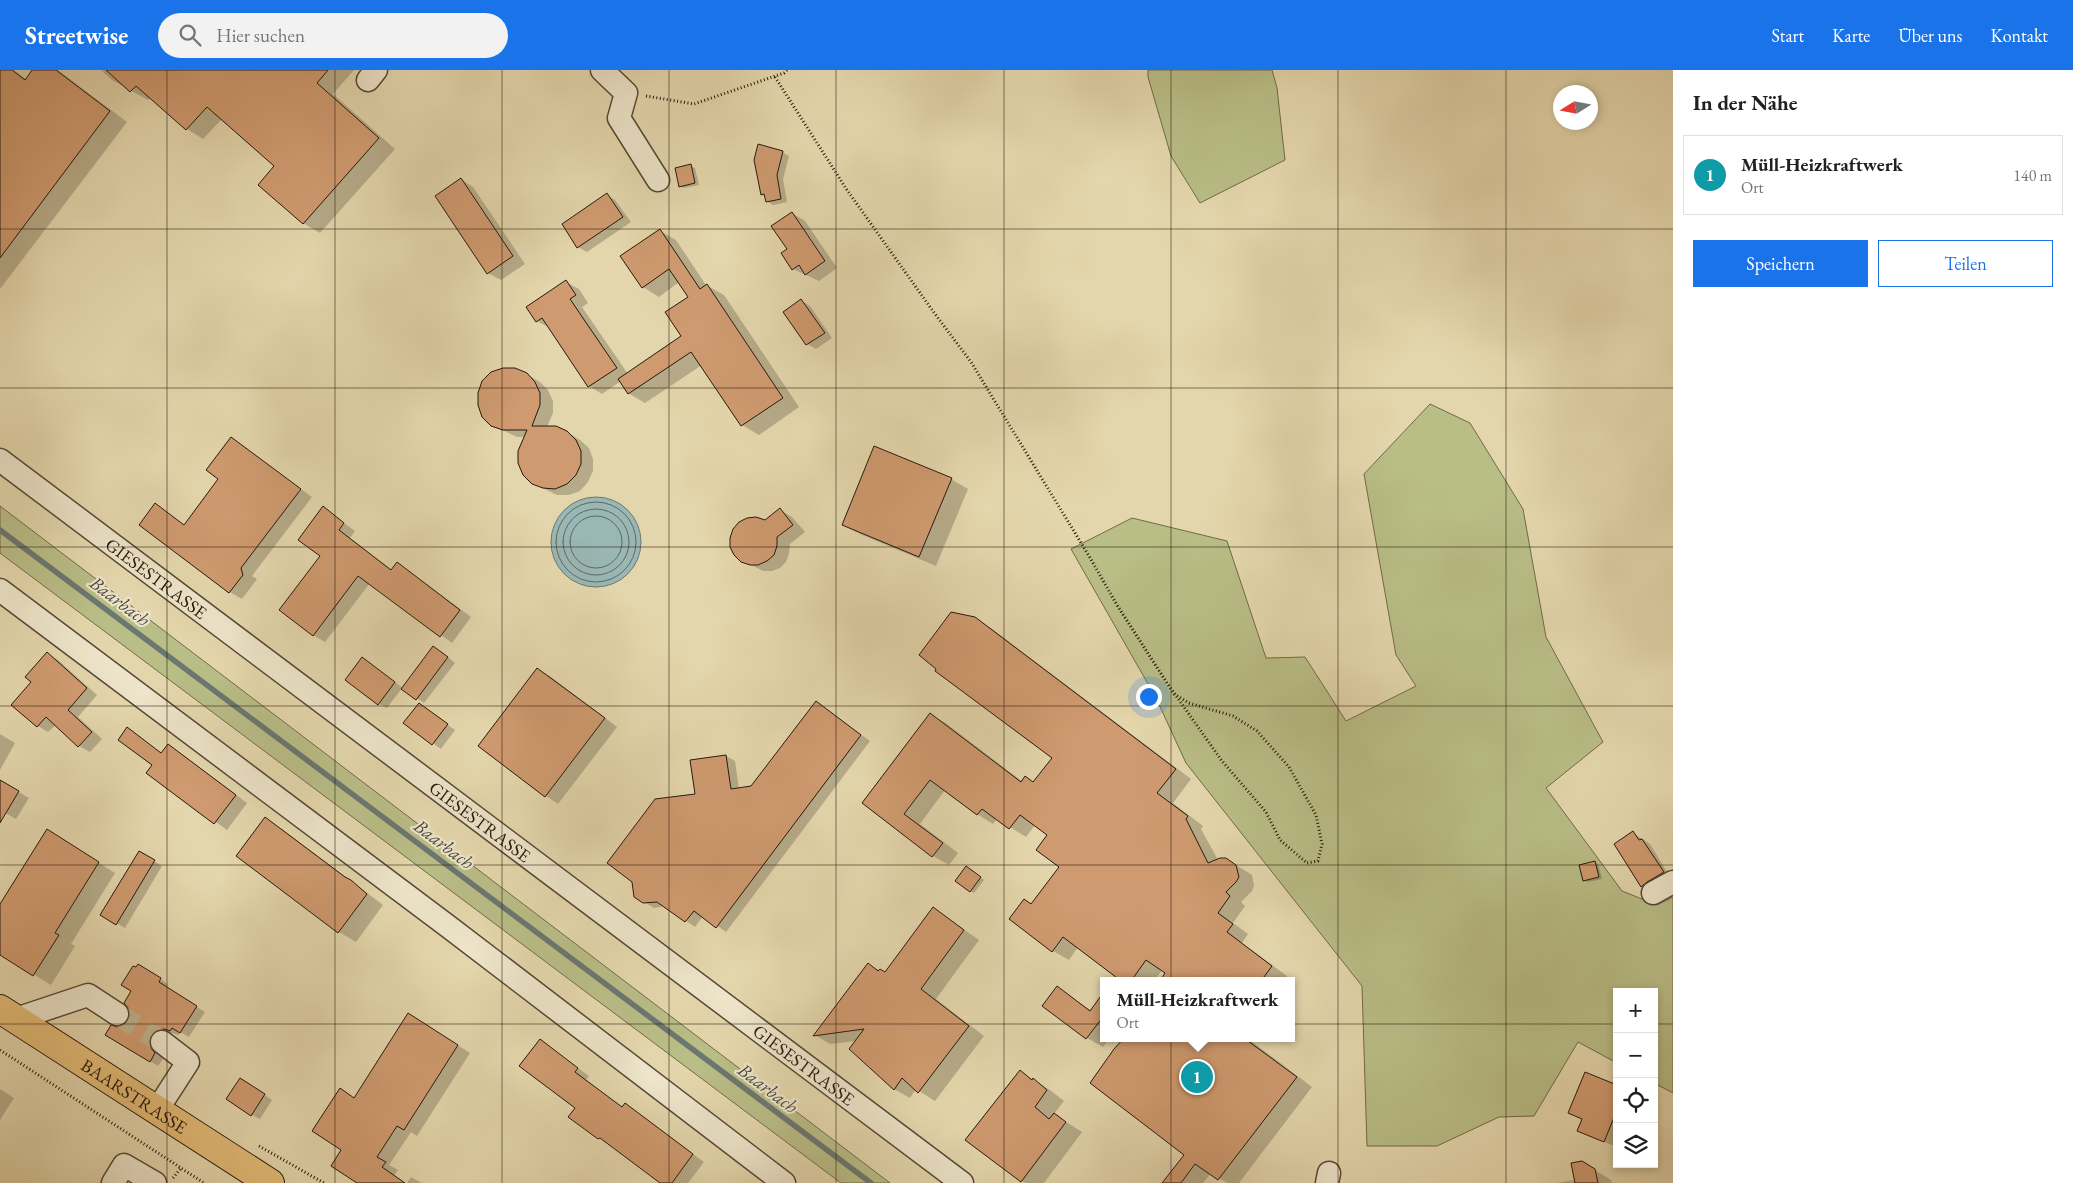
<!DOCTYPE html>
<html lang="de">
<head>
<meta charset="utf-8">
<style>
	body { margin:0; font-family:"EB Garamond",serif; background:#f2f2f2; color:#202124 }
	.controls { position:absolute; right:15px; bottom:15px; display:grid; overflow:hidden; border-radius:0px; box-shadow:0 2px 8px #0003 }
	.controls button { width:45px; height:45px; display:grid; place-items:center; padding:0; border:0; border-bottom:1px solid #e0e0e0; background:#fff; color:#202124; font:25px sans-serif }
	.compass { position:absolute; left:1553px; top:15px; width:45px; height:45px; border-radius:50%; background:#fff; box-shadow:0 2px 8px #0003; rotate:259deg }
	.you { position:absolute; left:1148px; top:626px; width:18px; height:18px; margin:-12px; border:4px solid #fff; border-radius:50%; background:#1a73e8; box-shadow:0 0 0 8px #1a73e833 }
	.badge { display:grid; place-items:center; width:32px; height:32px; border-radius:50%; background:#1a73e8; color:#fff; font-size:16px; font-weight:700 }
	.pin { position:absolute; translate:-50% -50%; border:2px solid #fff; box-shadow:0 1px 5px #0006 }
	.popup { position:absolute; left:1100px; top:907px; width:195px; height:65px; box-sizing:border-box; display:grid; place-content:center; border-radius:0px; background:#fff; filter:drop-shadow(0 1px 4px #0005); font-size:16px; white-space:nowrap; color:#757577 }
	.popup b { font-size:19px; color:#202124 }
	.popup::after { content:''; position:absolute; left:50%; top:100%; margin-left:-10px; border:10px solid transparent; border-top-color:#fff }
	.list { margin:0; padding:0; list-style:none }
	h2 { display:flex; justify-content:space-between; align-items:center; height:65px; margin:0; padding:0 20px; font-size:21px }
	h2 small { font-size:16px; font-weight:400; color:#757577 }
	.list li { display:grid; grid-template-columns:32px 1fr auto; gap:15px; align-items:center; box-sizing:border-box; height:80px; margin:0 10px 10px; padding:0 10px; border:1px solid #e0e0e0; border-radius:0px }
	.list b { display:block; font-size:19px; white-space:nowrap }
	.list p { margin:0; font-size:16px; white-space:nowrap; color:#757577 }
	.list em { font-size:16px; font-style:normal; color:#757577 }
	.actions { display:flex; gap:10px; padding:15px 20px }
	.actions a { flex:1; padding:11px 0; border:1px solid #1a73e8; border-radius:0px; text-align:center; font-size:18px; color:#1a73e8 }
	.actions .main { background:#1a73e8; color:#fff }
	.icon { flex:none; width:28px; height:28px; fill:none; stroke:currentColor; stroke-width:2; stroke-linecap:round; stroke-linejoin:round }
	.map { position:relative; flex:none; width:1673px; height:1113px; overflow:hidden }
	header { display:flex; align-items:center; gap:30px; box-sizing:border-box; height:70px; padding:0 25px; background:#1a73e8; color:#fff }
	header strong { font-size:24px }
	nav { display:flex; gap:28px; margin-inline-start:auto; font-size:18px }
	.search { width:350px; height:45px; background:#f2f2f2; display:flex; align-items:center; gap:12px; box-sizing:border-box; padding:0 18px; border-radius:28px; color:#757577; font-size:19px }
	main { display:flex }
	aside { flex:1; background:#fff }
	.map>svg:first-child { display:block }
</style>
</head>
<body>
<header>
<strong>Streetwise</strong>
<div class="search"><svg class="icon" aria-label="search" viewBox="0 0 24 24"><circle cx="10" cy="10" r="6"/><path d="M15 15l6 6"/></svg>Hier suchen</div>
<nav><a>Start</a><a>Karte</a><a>Über uns</a><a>Kontakt</a></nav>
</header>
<main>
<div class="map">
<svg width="1673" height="1113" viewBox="0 0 1673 1113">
	<rect width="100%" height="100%" fill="#e4d6ac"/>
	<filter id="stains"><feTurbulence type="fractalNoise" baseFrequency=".004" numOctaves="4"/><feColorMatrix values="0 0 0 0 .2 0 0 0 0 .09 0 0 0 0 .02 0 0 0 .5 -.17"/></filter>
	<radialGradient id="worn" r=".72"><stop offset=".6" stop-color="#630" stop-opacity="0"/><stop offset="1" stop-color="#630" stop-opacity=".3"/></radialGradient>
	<path fill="#b9bd86" stroke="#706a4a" d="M1148,0h124l5,18 8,72 -85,43 -29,-47 -23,-79z
		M1430,334l40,19 53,86 23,128 57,105 -57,46 76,103 35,14 16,-8v196l-19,-10v-91h-37v71l-39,-21 -44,74 -35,1 -62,29h-70l-5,-160 -176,-223 -30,-65 -85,-149 61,-31 95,23 39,117 39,-1 41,64 70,-35 -20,-31 -32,-181z
		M0,436l890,677h-49l-841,-630z"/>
	<path fill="#99b7b4" stroke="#6b7771" d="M551 472a45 45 0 1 1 90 0a45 45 0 1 1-90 0Z"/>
	<path fill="#0003" d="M0,0h14l13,10 7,-10h24l69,52 -127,167z
		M101,0h253l-21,24 62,55 -75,84 -17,-10 -27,-57 -54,-47 -19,20 -16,-10 -36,-32 -3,3 -36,-20z
		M782,82l7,4 -6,23 4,23 -14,3 -6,-4 -1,-5 -4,-2z
		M691,96l4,2 4,17 -15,3 -4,-2z
		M461,109l12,8 52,77 -24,16 -13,-7z
		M607,125l8,5 16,22 -44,30 -9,-5 -15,-22z
		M792,143l13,8 32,47 -18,13 -26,-12 -4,-20z
		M660,161l16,9 30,45 18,10 75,112 -40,28 -17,-10 -40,-60 -57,38 -17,-10 -7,-12 -19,13 -13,-8 -39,-58 -13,-7 29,-39 13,7 9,14 -6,4 46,67 55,-37 7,-40 -11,-15 -20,15 -16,-10 -21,-30z
		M802,231l8,5 22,32 -16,11 -9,-5z
		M526,304l14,8 8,8 5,11v12l-6,14 20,5 13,8 9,8 4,11v12l-5,11 -8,9 -11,4h-12l-25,-12 -7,-46h-8l-25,-12z
		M231,369l81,58 -60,79 5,3 -15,20 -12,-7 -89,-68 14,-19 31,21 34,-47z
		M951,409l17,10 -32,77 -76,-32 -17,-9z
		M323,438l32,23 -5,7 42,32 5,-6 12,7 62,46 -19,26 -82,-60 -45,59 -12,-7 8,-79z
		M780,440l12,7 13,15 -15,12 -1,10 -3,8 -6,6 -8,3h-9l-21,-11 23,-39z
		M974,548l17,10 200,151 -18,24 30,23 -2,3 17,31 8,-1 26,16 2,11 -2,5 -11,11 4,4 -12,17 15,11 -6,9 45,33 -3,5h-123l5,-8 -4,-3 -8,11h-40l4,-4 -40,-30 -9,13 -16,-9 -21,-46 29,-38 -12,-32 -14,-10 -9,12 -29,-18 -4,5 -16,-10 -32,-24 -25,34 38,29 -9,12 -16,-9 -70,-53 68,-88 16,9 76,58 11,1 19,-26z
		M442,582l13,11 -31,40 -22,-15 -15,20 -8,-4 -16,-45 40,29z
		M47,584l11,6 39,35 -19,22 24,22 -12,13 -11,-6 -23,-21 -8,7 -10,-6 -5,-44z
		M537,599l13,7 67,51 -59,77 -12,-8 -67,-50z
		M816,632l54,39 -144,191 -23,-16 -8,11 -29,-21 -12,2 -10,-6 52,-107 30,-39 9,5 4,28 13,-2z
		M419,634l36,26 -14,19 -36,-26z
		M127,659l35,24 6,-7 12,7 67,50 -20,27 -79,-57 6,-8z
		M0,664l15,9 -15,27z
		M0,711l29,17 -13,21 -16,-9z
		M265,749l17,10 101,76 -27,37 -17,-10z
		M1633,763l17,11 20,33 -20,13 -8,-4 -26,-42z
		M64,771l51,32 -44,71 4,2 -24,39 -51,-31v-48z
		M139,782l23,14 -37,62 -23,-13z
		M1595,792l3,2 4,15 -14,3 -4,-2z
		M970,799l14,11 -10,13 -4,-2z
		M933,838l46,32 -43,59 48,37 -49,65 -19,-12 -6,9 -16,-9 -37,-48 -27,3 -15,-9 53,-70 18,8z
		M146,900l22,14 -2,4 39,24 -16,25 -9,-5 -2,3 -5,-2 -7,1 -8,18 5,7 -5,7 -8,-5 -33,-33 6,-1 6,-6z
		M1058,918l34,23 11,-16v43h7l-7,9 -16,-9 -43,-32z
		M421,952l49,31 -53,83 -6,-4 -22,33 9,5 -4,6 11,7h-46l-16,-34 12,-50z
		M1126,968h121l65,49 -73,96h-12l-16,-10 -8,10h-39l22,-29z
		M540,971l49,35 -3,4 37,28 3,-3 11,7 67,50 -16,21h-25l-64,-45 -22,-30z
		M1020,1002l30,18 14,11 -10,13 28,18 -38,51h-18l-5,-2z
		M249,1014l23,16 -12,19 -8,-4z
		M1617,1016v59l-1,2 -38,-17 5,-10 -13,-7z
		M0,1019l14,9 -14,22z
		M1582,1092l29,18 1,3h-57l20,-3z
		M411,1107l11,6h-15z"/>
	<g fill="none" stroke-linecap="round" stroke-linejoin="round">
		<path stroke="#606860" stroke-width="1" d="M556 472a40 40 0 1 1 80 0a40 40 0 1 1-80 0Z
			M563 472a33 33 0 1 1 66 0a33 33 0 1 1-66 0Z
			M570 472a26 26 0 1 1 52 0a26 26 0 1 1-52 0Z"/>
		<path stroke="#6b7771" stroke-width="5.5" d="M0,460l871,653"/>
	</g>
	<path fill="#cf9a6f" stroke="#26180d" d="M0,0h12l13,10 7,-10h24l54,41 -110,147z
		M106,0h222l-11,13 62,55 -76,86 -45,-39 16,-19 -67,-59 -21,23 -50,-44 -6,6z
		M758,74l25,7 -6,24 4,24 -15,3 -2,-8 -3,1 -7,-35z
		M691,94l4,19 -16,4 -4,-19z
		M461,108l52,78 -26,18 -52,-78z
		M607,123l16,24 -46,31 -15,-24z
		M792,142l33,49 -20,14 -6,-10 -7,5 -11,-17 6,-4 -16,-23z
		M660,159l40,60 7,-5 76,114 -42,28 -50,-74 -63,42 -10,-15 63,-43 -16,-24 23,-15 -19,-28 -27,19 -22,-32z
		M566,210l10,15 -6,4 47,69 -29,19 -46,-69 -6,4 -10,-15z
		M801,229l24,34 -19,12 -23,-33z
		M503,298h12l12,5 8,9 5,11v12l-8,21h24l11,5 9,9 5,11v13l-5,11 -9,9 -12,5 -12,-1 -11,-4 -9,-9 -5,-12v-12l9,-21h-24l-12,-4 -9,-9 -4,-12v-12l4,-12 9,-9z
		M231,367l70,52 -60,79 2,7 -14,18 -90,-68 16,-22 29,22 34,-46 -12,-9z
		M874,376l78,32 -33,79 -77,-32z
		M323,436l21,17 -5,7 52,40 6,-8 63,48 -20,27 -82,-61 -45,60 -34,-26 41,-54 -22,-16z
		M780,438l13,17 -16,12v9l-3,9 -7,6 -9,4h-8l-9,-3 -7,-7 -4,-8v-9l3,-9 6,-7 8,-4 9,-1 9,3z
		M951,542l24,5 201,152 -19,24 31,23 -2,3 22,44 12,-5h6l10,7 3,12 -3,5 -10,10 4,4 -12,17 15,11 -6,8 45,34 -11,15h-101l5,-8 -19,-13 -15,21h-10l-58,-44 -11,15 -43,-33 15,-20 7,5 28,-37 -23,-17 11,-15 -27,-20 -11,14 -27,-20 -5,6 -47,-35 -26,34 39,29 -11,14 -70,-54 68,-90 91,69 4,-6 8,6 19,-24 -117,-87 1,-2 -17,-14z
		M433,576l15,11 -32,43 -15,-11z
		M47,582l40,36 -19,22 24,22 -14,15 -32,-30 -9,10 -26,-22 20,-23 -6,-5z
		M362,587l33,25 -17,23 -33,-25z
		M537,598l68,50 -60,79 -67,-51z
		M816,631l45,34 -145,193 -22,-17 -9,11 -28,-20 -14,1 -9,-6 -2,-15 -25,-19 48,-64 40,-5 -5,-34 36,-5 5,34 20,-3z
		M419,633l29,21 -16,21 -29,-22z
		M127,657l34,26 7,-9 68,51 -22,29 -68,-51 6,-8 -34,-25z
		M0,710l19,11 -19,32z
		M265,747l80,60 6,3 16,14 -29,39 -102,-77z
		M47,759l52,33 -44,71 4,2 -26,41 -33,-21v-51z
		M1633,761l6,9 3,-1 22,33 -17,10 -6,5 -27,-43z
		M139,781l16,9 -39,65 -16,-10z
		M1595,791l4,16 -16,4 -4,-16z
		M966,796l15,11 -11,15 -15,-11z
		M933,837l31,23 -43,59 48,37 -51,67 -16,-15 -8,12 -45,-41 15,-20 -51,7 55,-73 10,8 2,-2 5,3z
		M138,894l23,14 -2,4 38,24 -17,27 -8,-5 -2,3 -6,-2 -7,1 -5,4 -3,6 1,7 5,6 -5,9 -45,-27 6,-10 6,2 5,-1 6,-5 2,-6 -1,-6 -5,-6 7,-12 -10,-6 12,-19 3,1z
		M1057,916l33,25 13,-18v24l-17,22 -44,-33z
		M408,943l50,32 -54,85 -7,-4 -20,31 9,5 -4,5 23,16h-48l-26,-17 10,-16 -29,-19 28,-43 14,10z
		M1124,968h120l53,39 -79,103 -23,-16 -14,19h-19l22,-28 -94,-72 24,-34z
		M540,969l38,29 -3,4 47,35 3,-4 68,51 -21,29h-12l-60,-45 -2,1 -30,-22 7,-9 -56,-42z
		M1020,1000l12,10 1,-2 14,12 -12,17 14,12 5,-6 12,9 -45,60 -56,-42z
		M1585,1002l32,13v25l-13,32 -27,-11 5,-12 -14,-6z
		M240,1008l25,16 -14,22 -25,-17z
		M1582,1091l13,8 3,14h-23l-4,-20z"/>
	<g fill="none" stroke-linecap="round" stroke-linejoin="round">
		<path stroke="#beb08c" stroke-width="22" stroke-dasharray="22 11" stroke-linecap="butt" d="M117,944l45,28"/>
		<defs>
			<g id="minor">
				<path d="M602,0l24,23 -7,25 39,62"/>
				<path d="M368,10l8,-10"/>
				<path id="s1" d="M0,390l962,723"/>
				<path d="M0,520l449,337 335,256"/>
				<path d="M1653,823l20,-11"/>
				<path d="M16,949l72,-24 29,19"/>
				<path d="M157,1040l31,-48 -26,-20"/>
				<path d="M113,1113l11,-18 31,18"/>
				<path d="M1327,1113l2,-10"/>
			</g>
			<g id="major">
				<path id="s2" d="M0,939l270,174"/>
			</g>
		</defs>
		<use href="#minor" stroke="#564835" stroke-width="25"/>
		<use href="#major" stroke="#26180d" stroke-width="30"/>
		<path stroke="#26180d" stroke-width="3" stroke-dasharray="1 2.5" stroke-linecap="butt" d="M775,7l72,113 88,124 36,48 118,194 28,49 50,78 55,78 44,51 14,28 27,23 11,-2 4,-17 -6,-29 -27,-48 -32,-36 -24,-15 -44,-13 -15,-9 -57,-89
			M646,26l48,8 90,-31 3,-3
			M0,980l204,133
			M259,1076l65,37
			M173,1108l8,-10"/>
		<use href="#minor" stroke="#ede4c9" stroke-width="22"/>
		<use href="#major" stroke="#e2bb76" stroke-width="28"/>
	</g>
	<path fill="none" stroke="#26180d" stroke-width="1" stroke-opacity="0.55" d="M167,0v1113M335,0v1113M502,0v1113M669,0v1113M836,0v1113M1004,0v1113M1171,0v1113M1338,0v1113M1506,0v1113M0,159h1673M0,318h1673M0,477h1673M0,636h1673M0,795h1673M0,954h1617M1654,954h19"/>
	<g text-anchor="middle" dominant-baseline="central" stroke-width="4.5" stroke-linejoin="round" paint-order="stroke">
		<g font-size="18" fill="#26180d" stroke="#ede4c9">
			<text stroke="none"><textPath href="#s1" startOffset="196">GIESESTRASSE</textPath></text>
			<text stroke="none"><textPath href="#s1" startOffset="601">GIESESTRASSE</textPath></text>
			<text stroke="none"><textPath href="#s1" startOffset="1006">GIESESTRASSE</textPath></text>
			<text stroke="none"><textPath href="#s2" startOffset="160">BAARSTRASSE</textPath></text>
		</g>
		<g font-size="19" font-style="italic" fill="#48483f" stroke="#ede4c9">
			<text transform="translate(120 531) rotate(37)">Baarbach</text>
			<text transform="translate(444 774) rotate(37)">Baarbach</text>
			<text transform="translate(768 1018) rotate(37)">Baarbach</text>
		</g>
	</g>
	<rect width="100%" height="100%" filter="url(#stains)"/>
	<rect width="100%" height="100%" fill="url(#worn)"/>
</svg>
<div class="controls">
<button>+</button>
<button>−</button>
<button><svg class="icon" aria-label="locate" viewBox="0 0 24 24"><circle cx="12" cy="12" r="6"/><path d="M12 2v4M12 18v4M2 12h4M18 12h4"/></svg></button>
<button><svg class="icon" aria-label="layers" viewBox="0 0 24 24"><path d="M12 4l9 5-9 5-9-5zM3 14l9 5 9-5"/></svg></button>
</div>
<svg class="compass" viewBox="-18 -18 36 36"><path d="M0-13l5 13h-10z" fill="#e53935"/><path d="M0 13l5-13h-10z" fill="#757577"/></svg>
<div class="you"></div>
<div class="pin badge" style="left:1197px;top:1007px;background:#0f9aa8">1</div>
<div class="popup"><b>Müll-Heizkraftwerk</b>Ort</div>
</div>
<aside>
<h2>In der Nähe<small></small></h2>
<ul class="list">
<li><span class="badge" style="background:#0f9aa8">1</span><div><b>Müll-Heizkraftwerk</b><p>Ort</p></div><em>140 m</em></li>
</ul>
<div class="actions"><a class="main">Speichern</a><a>Teilen</a></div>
</aside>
</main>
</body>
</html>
